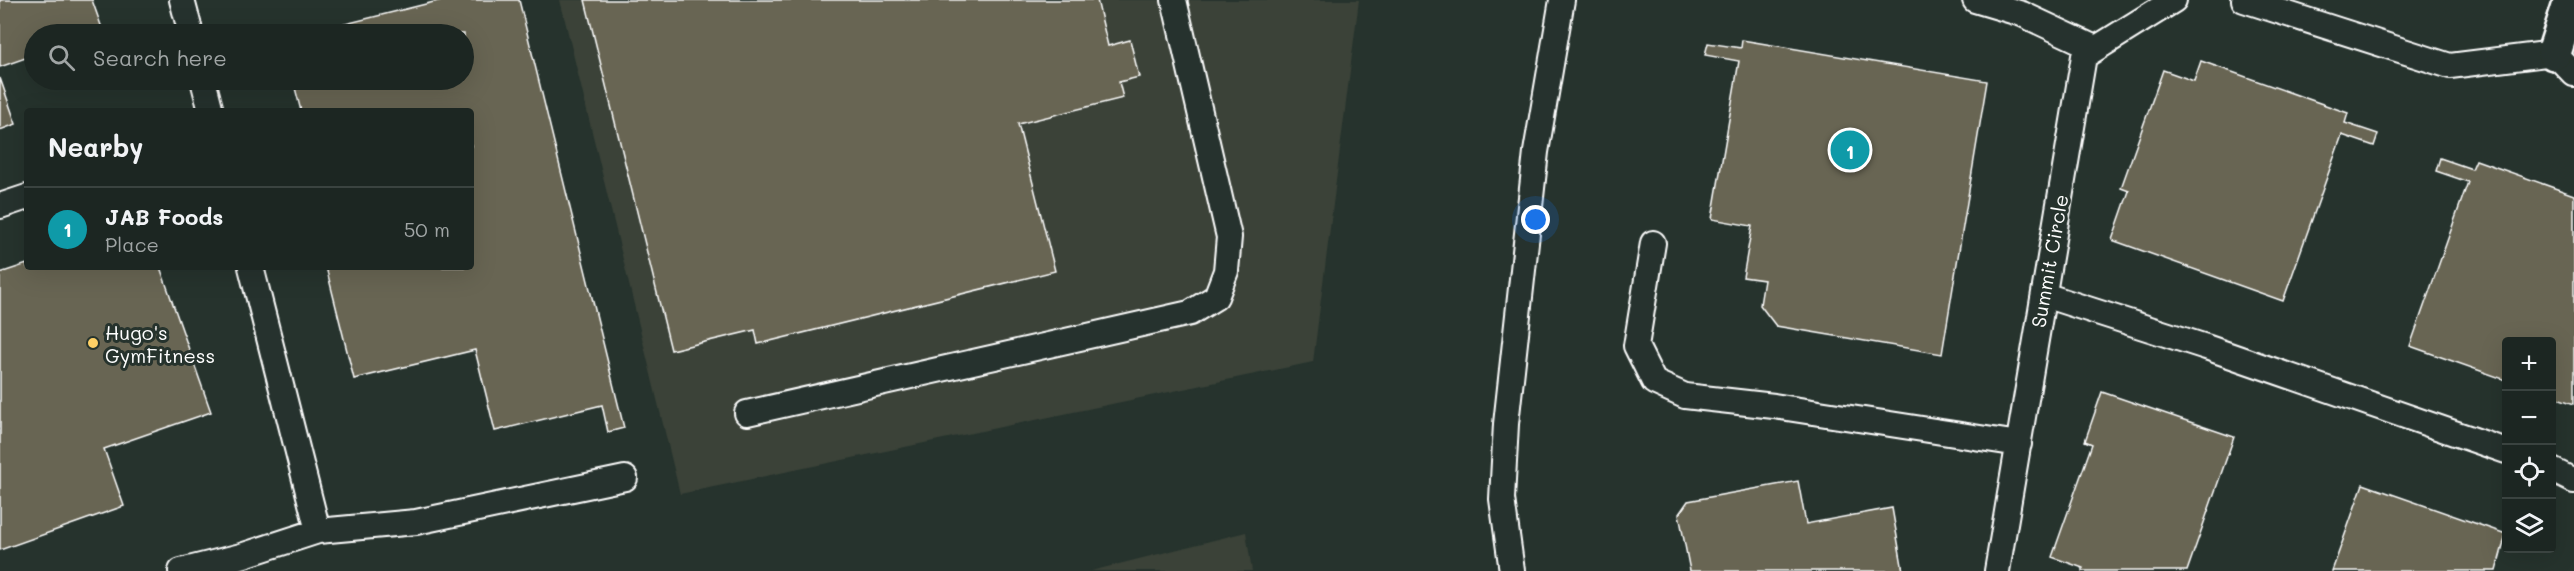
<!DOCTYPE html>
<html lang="en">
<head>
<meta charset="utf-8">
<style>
	body { margin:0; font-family:Mali,sans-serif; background:#29322f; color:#f1f3f6 }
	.controls { position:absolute; right:18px; bottom:18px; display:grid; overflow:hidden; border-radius:6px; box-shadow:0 6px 24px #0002 }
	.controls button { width:54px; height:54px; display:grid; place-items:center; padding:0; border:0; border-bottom:2px solid #3a4340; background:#1c2622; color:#f1f3f6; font:30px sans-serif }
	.you { position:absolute; left:1536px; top:220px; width:21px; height:21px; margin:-15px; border:4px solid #fff; border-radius:50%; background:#1a73e8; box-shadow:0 0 0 9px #1a73e833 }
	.badge { display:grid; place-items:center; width:39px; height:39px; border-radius:50%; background:#bca0f2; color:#fff; font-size:20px; font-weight:700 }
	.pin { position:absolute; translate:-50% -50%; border:3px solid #fff; box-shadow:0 2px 6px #0006 }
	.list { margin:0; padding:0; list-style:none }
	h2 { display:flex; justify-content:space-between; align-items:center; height:78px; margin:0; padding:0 24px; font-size:26px }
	h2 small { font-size:20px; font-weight:400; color:#a0a5a5 }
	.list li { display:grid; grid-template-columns:39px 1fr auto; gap:18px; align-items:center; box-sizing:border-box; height:84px; padding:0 24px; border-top:2px solid #3a4340 }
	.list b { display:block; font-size:22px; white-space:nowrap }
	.list p { margin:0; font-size:20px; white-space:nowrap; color:#a0a5a5 }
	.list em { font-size:20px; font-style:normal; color:#a0a5a5 }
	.icon { flex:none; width:33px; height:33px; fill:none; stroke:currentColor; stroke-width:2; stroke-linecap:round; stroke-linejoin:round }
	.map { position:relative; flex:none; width:2574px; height:571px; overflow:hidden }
	.search { position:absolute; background:#1c2622; box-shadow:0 6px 24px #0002; left:24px; top:24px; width:450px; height:66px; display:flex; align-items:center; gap:15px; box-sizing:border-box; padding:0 21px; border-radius:33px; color:#a0a5a5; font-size:22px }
	.panel { position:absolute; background:#1c2622; box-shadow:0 6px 24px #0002; left:24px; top:108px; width:450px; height:162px; border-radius:6px }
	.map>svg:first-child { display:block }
</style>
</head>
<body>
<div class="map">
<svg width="2574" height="571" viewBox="0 0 2574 571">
	<rect width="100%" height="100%" fill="#26332d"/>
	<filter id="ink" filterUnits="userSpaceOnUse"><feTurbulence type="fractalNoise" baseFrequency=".0167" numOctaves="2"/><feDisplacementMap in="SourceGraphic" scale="12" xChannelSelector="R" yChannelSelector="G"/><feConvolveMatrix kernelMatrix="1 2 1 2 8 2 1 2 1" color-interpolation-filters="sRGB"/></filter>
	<g filter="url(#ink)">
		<path fill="#3a4238" d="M560,0h799l-46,362 -633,132z
			M1246,532l6,39h-161z"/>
		<path fill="#686552" stroke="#fff" stroke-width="1.5" d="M0,0h92l11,31 -10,3h-59v21l-34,12z
			M442,0h77l105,428 -16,4 -6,-27 -107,26 -20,-81 -121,29 -28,-112h145v-156h-170l-8,-31h171v-46h-133l-2,-6z
			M585,0h512l11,46 22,-6 9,37 -20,5 4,16 -105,26 37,147 -297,73 -3,-14 -84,20z
			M1742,40l245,41 -45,273 -166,-28 -16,-21 4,-25 -21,-3 9,-51 -40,-7 27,-158 -34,-6 3,-12 33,5z
			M2201,61l147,52 -3,10 33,11 -4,12 -32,-11 -59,166 -171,-61 17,-49 -8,-3 42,-118 31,11z
			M0,78l16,46 -16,6z
			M2440,158l32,11 4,-9 98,35v209l-22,-8v-54h-46v38l-96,-34 58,-164 -32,-11z
			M27,264v3h133l51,145 -107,37 20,57 -124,44v-277z
			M2102,392l132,45 -47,134h-104v-3l-31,-11 40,-113 -7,-3z
			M1798,481l8,43 86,-16 11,63h-213l-11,-57 9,-13z
			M2363,484l143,50 -10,37h-164z"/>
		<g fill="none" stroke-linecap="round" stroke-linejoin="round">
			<defs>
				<path id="service" d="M182,0l9,34
					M1975,0l47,14 73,34
					M2244,0l206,66 104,-13 20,21
					M203,80l8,31
					M0,206l27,-9
					M1653,243l-17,103 18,36 31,14 89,10 245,38
					M251,267l67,264
					M2044,295l162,52 300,104
					M747,413l443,-100 26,-16 10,-26 3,-34 -55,-237
					M2552,470l22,11
					M181,571l60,-15 77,-25 98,-9 209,-44
					M1512,571l-10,-72 4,-75 30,-272 26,-152
					M1997,571l87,-515 90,-56"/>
				<path id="minor" d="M2554,53l17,-53"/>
			</defs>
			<use href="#service" stroke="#fff" stroke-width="28"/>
			<use href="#minor" stroke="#fff" stroke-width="38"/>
			<use href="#service" stroke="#26332d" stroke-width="24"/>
			<use href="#minor" stroke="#26332d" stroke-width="33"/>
		</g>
	</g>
	<circle fill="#ffd166" stroke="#26332d" stroke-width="2" cx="93" cy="343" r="6"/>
	<g text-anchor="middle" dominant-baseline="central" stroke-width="6" stroke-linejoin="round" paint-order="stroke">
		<g font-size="20" fill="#fff" stroke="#26332d">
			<text transform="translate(2049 261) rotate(-80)">Summit Circle</text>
		</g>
		<g font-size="20" fill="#fff" stroke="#26332d" text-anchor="start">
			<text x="105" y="332">Hugo's<tspan x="105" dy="23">GymFitness</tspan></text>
		</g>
	</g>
</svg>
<div class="controls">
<button>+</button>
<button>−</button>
<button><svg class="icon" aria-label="locate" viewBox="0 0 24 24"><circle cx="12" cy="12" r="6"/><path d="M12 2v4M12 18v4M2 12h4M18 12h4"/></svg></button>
<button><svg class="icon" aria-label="layers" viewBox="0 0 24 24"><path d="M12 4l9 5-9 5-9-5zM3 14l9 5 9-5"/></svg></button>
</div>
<div class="you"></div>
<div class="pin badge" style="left:1850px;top:150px;background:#0f9aa8">1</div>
<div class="search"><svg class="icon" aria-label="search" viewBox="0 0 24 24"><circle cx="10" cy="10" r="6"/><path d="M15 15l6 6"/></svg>Search here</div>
<section class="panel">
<h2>Nearby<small></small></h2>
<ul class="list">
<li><span class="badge" style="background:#0f9aa8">1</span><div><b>JAB Foods</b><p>Place</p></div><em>50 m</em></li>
</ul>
</section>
</div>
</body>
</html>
